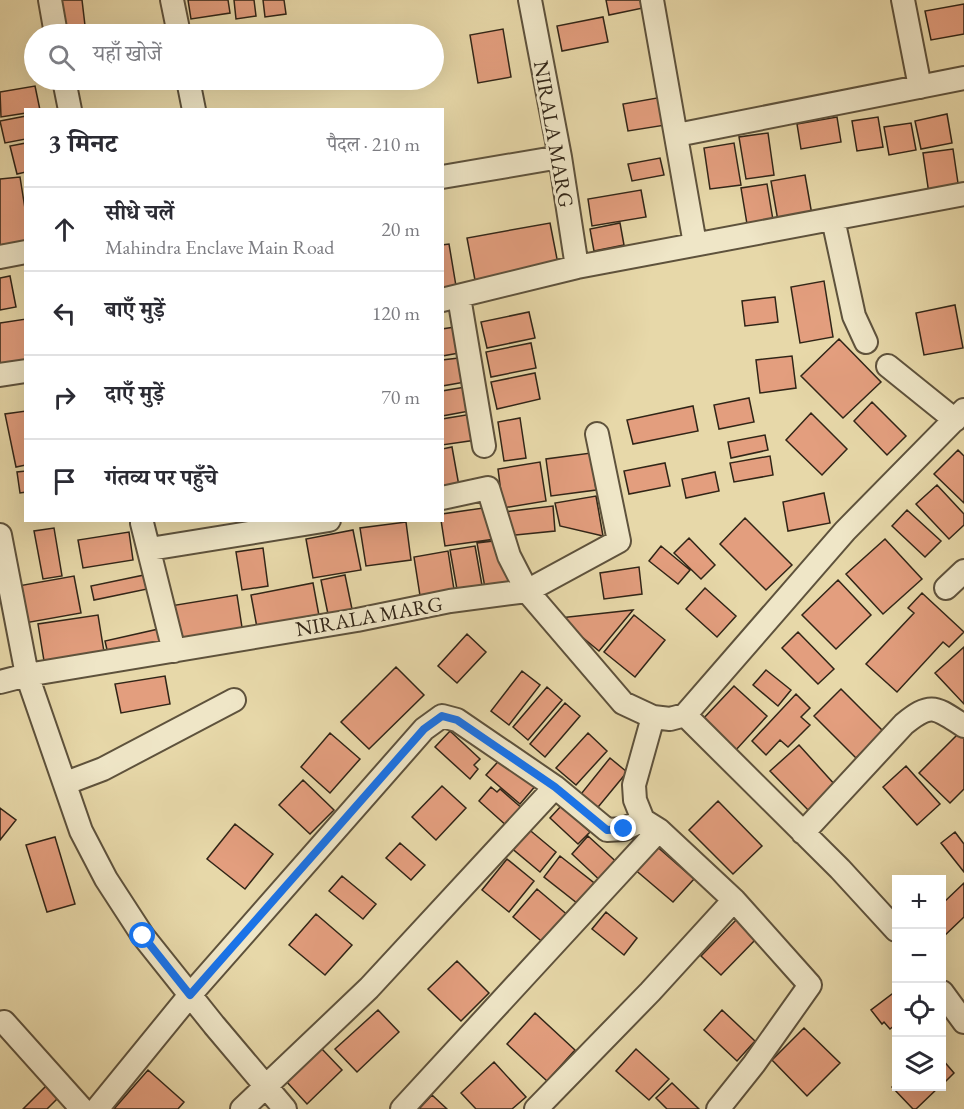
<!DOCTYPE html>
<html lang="hi">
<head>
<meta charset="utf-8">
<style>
	body { margin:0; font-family:"EB Garamond","Noto Serif Devanagari",serif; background:#f7f7f7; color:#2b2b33 }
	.controls { position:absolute; right:18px; bottom:18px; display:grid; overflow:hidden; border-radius:0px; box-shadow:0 6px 24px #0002 }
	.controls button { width:54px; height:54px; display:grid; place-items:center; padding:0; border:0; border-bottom:2px solid #e1e1e2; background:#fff; color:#2b2b33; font:30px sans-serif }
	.stop { position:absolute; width:18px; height:18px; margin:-14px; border:4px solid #1a73e8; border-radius:50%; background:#fff }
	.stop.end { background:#1a73e8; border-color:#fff; box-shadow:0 2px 6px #0008 }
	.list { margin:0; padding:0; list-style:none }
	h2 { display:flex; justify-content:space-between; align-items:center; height:78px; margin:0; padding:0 24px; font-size:26px }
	h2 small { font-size:20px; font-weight:400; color:#7c7c81 }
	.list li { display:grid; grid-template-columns:39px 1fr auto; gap:18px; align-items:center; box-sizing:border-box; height:84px; padding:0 24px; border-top:2px solid #e1e1e2 }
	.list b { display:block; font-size:22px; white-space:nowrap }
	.list p { margin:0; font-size:20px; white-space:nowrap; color:#7c7c81 }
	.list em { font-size:20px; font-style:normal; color:#7c7c81 }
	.icon { flex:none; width:33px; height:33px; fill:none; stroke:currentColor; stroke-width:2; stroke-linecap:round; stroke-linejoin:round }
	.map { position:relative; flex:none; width:964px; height:1109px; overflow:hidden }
	.search { position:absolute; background:#fff; box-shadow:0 6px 24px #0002; left:24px; top:24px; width:420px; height:66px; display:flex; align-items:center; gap:15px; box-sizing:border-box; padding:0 21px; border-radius:33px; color:#7c7c81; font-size:22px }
	.panel { position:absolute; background:#fff; box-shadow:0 6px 24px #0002; left:24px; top:108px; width:420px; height:414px; border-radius:0px }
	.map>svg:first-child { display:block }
</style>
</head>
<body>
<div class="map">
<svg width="964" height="1109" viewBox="0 0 964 1109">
	<rect width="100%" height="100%" fill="#e7d8a9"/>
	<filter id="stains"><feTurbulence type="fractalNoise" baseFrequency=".00333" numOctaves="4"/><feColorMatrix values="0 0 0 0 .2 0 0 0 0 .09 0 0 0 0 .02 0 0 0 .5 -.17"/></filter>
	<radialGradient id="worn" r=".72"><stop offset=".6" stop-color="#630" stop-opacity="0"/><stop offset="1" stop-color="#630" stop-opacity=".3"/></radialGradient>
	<path fill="#e39e7e" stroke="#312517" stroke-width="1.5" d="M58,0h24l4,34h-25z
		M188,0h40l2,13 -39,6z
		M234,0h20l2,16 -20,3z
		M263,0h21l2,14 -21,3z
		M606,0h35l2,8 -34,7z
		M964,4v30l-33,6 -6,-29z
		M603,17l5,25 -46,9 -5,-25z
		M503,29l8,48 -33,6 -8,-48z
		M35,86l5,24h-14v3l-25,4 -1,-25z
		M668,96l4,28 -44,7 -5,-27z
		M947,114l5,29 -31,6 -6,-28z
		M26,116v23l-21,4 -5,-22z
		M837,117l4,25 -40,7 -4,-25z
		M878,117l5,30 -26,4 -5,-30z
		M911,123l5,27 -27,5 -5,-28z
		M768,133l6,42 -28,4 -7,-42z
		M26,143v29l-9,2 -7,-28z
		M734,143l7,42 -31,4 -6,-41z
		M953,149l6,41 -30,4 -6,-41z
		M660,158l4,17 -32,6 -4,-17z
		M805,175l7,40 -34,6 -7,-40z
		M20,177l6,38v26l-26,4v-66z
		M767,184l6,36 -26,4 -6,-36z
		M641,190l5,27 -54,9 -4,-27z
		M550,223l8,41 -83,16 -8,-42z
		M620,223l4,22 -30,6 -4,-22z
		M449,244l7,42 -14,2v-43z
		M10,276l6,31 -16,3v-32z
		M824,281l9,56 -33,6 -9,-56z
		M775,297l3,25 -33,4 -3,-25z
		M955,305l8,43 -39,7 -8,-42z
		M529,312l6,26 -48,10 -6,-26z
		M26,319v49l-26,4v-49z
		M461,326l4,26 -23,4v-27z
		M839,339l42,43 -38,36 -42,-42z
		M531,343l5,25 -45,9 -5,-25z
		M792,356l4,32 -36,5 -4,-33z
		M467,357l4,24 -29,5v-26z
		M535,373l5,26 -43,10 -6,-27z
		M471,386l4,24 -33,6v-25z
		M749,398l5,24 -35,7 -5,-24z
		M872,402l34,34 -19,19 -33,-34z
		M693,406l5,25 -65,13 -6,-24z
		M26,411v54l-10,2 -11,-53z
		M811,413l36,36 -25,26 -36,-35z
		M472,414l4,26 -34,5v-26z
		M520,418l6,40 -22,3 -6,-39z
		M765,435l3,15 -37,8 -3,-16z
		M452,447l7,39 -17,3v-40z
		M958,450l6,6v47l-30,-29z
		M591,453l5,37 -45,6 -5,-37z
		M770,456l3,19 -39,7 -4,-19z
		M540,462l6,39 -43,7 -5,-39z
		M665,463l5,23 -41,8 -5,-23z
		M26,471v21l-6,1 -3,-21z
		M715,472l4,19 -33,7 -4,-19z
		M937,485l27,29v11l-15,14 -33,-35z
		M824,493l6,30 -42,8 -5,-29z
		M596,496l7,40 -43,-10 -5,-23z
		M553,506l2,25 -49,5 -3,-24z
		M490,507l5,32 -50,7 -4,-26 1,-6z
		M907,510l34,31 -16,16 -33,-31z
		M745,518l47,47 -26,25 -46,-46z
		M406,522l5,38 -45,6 -6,-38z
		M54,528l8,48 -19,3 -9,-48z
		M353,530l8,40 -48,8 -7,-39z
		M129,532l4,28 -50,8 -5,-28z
		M689,538l26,27 -14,14 -27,-26z
		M885,539l37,40 -39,35 -37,-40z
		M502,540l7,44 -24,4 -8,-45z
		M475,546l8,45 -25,4 -8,-45z
		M661,546l29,24 -12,14 -29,-23z
		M263,548l5,38 -26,4 -6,-38z
		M448,551l7,45 -34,6 -7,-45z
		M639,567l3,27 -38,5 -4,-26z
		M149,574l3,14 -58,12 -3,-14z
		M345,575l8,39 -24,5 -8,-39z
		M74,576l7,37 -56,10 -7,-37z
		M838,580l33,35 -35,34 -34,-34z
		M313,583l7,38 -62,12 -7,-38z
		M705,588l31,28 -19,21 -31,-28z
		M922,593l42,39 -15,15 -6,-5 -46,50 -31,-28 48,-51 -6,-5z
		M237,595l6,39 -67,12 -6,-40z
		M633,610l-34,41 -40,-33z
		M98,615l7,43 -60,9 -7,-43z
		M634,615l31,25 -30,37 -31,-25z
		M163,628l3,13 -58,13 -3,-13z
		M798,632l36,37 -16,15 -36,-36z
		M467,634l19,18 -29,31 -19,-17z
		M964,647v57l-29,-31z
		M396,667l28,28 -55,54 -28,-27z
		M766,670l25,20 -13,16 -25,-21z
		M522,671l18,14 -31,40 -18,-14z
		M165,676l5,28 -49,9 -6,-29z
		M734,686l33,30 -32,35 -33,-31z
		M547,687l15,13 -34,40 -15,-13z
		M841,689l42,42 -27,27 -42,-42z
		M796,694l14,14 -9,9 9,8 -22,22 -8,-7 -14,15 -14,-14z
		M565,703l15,13 -35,41 -15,-13z
		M450,731l30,28 -6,6 4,4 -8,10 -35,-32z
		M960,732l4,4v53l-14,14 -31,-30z
		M330,733l30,26 -30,34 -29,-26z
		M588,733l19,18 -31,34 -20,-17z
		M799,745l37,41 -26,26 -40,-41z
		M504,755l33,29 -17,20 -34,-29z
		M610,758l17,14 -33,40 -17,-13z
		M906,766l34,38 -23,21 -34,-38z
		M303,780l31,30 -24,24 -31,-29z
		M442,786l24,22 -30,32 -24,-23z
		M491,787l6,5 3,-3 24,21 -16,17 -29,-26z
		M718,801l44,45 -29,28 -44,-44z
		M561,806l29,26 -12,12 -28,-26z
		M0,808l16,12 -16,20z
		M235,824l38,30 -28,35 -38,-30z
		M526,827l30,25 -16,20 -31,-26z
		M955,832l9,12v28l-23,-29z
		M588,836l34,31 -17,18 -33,-31z
		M55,837l20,67 -28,8 -21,-67z
		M400,843l25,22 -14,15 -25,-22z
		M654,844l40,35 -21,23 -40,-34z
		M560,856l38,30 -16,21 -38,-30z
		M507,859l27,22 -25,31 -27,-22z
		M342,876l34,28 -13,15 -34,-28z
		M964,883v34l-22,21v-34z
		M537,889l33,28 -24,28 -33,-28z
		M606,912l31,26 -13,17 -32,-26z
		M316,914l36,31 -27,30 -36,-30z
		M737,919l20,19 -36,37 -20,-19z
		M457,961l32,32 -28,28 -33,-32z
		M896,991v33l-6,5 -6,-7 -2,2 -11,-14z
		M378,1010l21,22 -42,40 -22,-23z
		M722,1010l33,31 -18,20 -33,-31z
		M535,1013l40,37 -28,31 -40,-37z
		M804,1028l36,35 -33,33 -35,-36z
		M321,1048l21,22 -35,34 -21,-23z
		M636,1049l33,30 -20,21 -33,-29z
		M942,1059l12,14 -12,12z
		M494,1062l32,35 -14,12h-36l-15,-16z
		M148,1070l36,32 -6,7h-64z
		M52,1080l12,12 -17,17h-24z
		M672,1083l27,26h-32l-11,-11z
		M896,1083v3h44l-24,23h-3l-21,-22z
		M432,1095l15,14h-28z"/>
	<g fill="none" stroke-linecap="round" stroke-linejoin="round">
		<defs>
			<path id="minor" d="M50,0l6,34
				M172,0l7,34
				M530,0l30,157 17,110
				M652,0l43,244
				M903,0l17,87
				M64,80l6,30
				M188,80l6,30
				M677,135l287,-57
				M442,177l118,-20
				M833,219l21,97 12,26
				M0,257l26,-5
				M459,297l25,149
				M442,300l135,-33 387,-73
				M888,366l67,54
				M0,375l26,-4
				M442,498l46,-10 21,68 18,35 96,112 30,14 17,2 15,-4 155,154 56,61
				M142,523l32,128
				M0,535l27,140 54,156 25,48 37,57 71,89 71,84
				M150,549l179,-29
				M946,588l18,-17
				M0,682l27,-7 330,-55 93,-19 77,-10 92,-50 -22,-107
				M685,715l160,-184 119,-121
				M653,717l-19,68 1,15 8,20 16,10 75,70 76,85 -56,79 -36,45
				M64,782l10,-2 29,-11 131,-69
				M803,833l101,-109c28,-23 32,-16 60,2
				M942,992l22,30
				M4,1022l78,87
				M97,1109l93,-114 234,-266 18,-13 15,4 98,67 52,43 17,-1 19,-9
				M242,1109l127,-121 186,-201
				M402,1109l257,-279
				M536,1109l114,-117 84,-92"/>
		</defs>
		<use href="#minor" stroke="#5e523c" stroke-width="26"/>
		<use href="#minor" stroke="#efe6c7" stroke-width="22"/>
	</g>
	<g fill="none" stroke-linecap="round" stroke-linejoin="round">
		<path stroke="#1a73e8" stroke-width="8" d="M143,936l47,59 234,-266 18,-13 15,4 98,67 52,43 17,-1"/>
	</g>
	<g text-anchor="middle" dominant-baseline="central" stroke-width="6" stroke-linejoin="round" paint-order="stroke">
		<g font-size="21" fill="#312517" stroke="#efe6c7">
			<text transform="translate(554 134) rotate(80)">NIRALA MARG</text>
			<text transform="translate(369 616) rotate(-10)">NIRALA MARG</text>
		</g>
	</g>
	<rect width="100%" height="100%" filter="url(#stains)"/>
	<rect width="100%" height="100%" fill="url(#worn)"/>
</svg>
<div class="controls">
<button>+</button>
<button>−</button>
<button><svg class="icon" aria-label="locate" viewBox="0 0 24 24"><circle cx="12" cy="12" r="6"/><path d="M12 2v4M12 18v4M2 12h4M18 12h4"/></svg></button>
<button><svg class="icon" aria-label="layers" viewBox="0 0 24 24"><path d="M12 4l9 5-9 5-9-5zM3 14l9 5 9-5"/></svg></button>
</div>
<div class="stop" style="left:143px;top:936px"></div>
<div class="stop end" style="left:624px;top:829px"></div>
<div class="search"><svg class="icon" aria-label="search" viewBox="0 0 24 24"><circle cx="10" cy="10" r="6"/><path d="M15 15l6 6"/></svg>यहाँ खोजें</div>
<section class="panel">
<h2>3 मिनट<small>पैदल · 210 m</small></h2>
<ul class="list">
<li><svg class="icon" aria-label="ahead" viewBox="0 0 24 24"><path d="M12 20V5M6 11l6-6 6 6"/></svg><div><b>सीधे चलें</b><p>Mahindra Enclave Main Road</p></div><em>20 m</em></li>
<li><svg class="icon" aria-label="left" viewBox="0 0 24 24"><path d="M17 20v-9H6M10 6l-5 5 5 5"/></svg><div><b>बाएँ मुड़ें</b></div><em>120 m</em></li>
<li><svg class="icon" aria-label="right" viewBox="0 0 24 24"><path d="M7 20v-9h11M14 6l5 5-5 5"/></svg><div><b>दाएँ मुड़ें</b></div><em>70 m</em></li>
<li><svg class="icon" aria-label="arrive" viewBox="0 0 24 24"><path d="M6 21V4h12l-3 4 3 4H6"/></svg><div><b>गंतव्य पर पहुँचे</b></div></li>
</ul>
</section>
</div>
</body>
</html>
